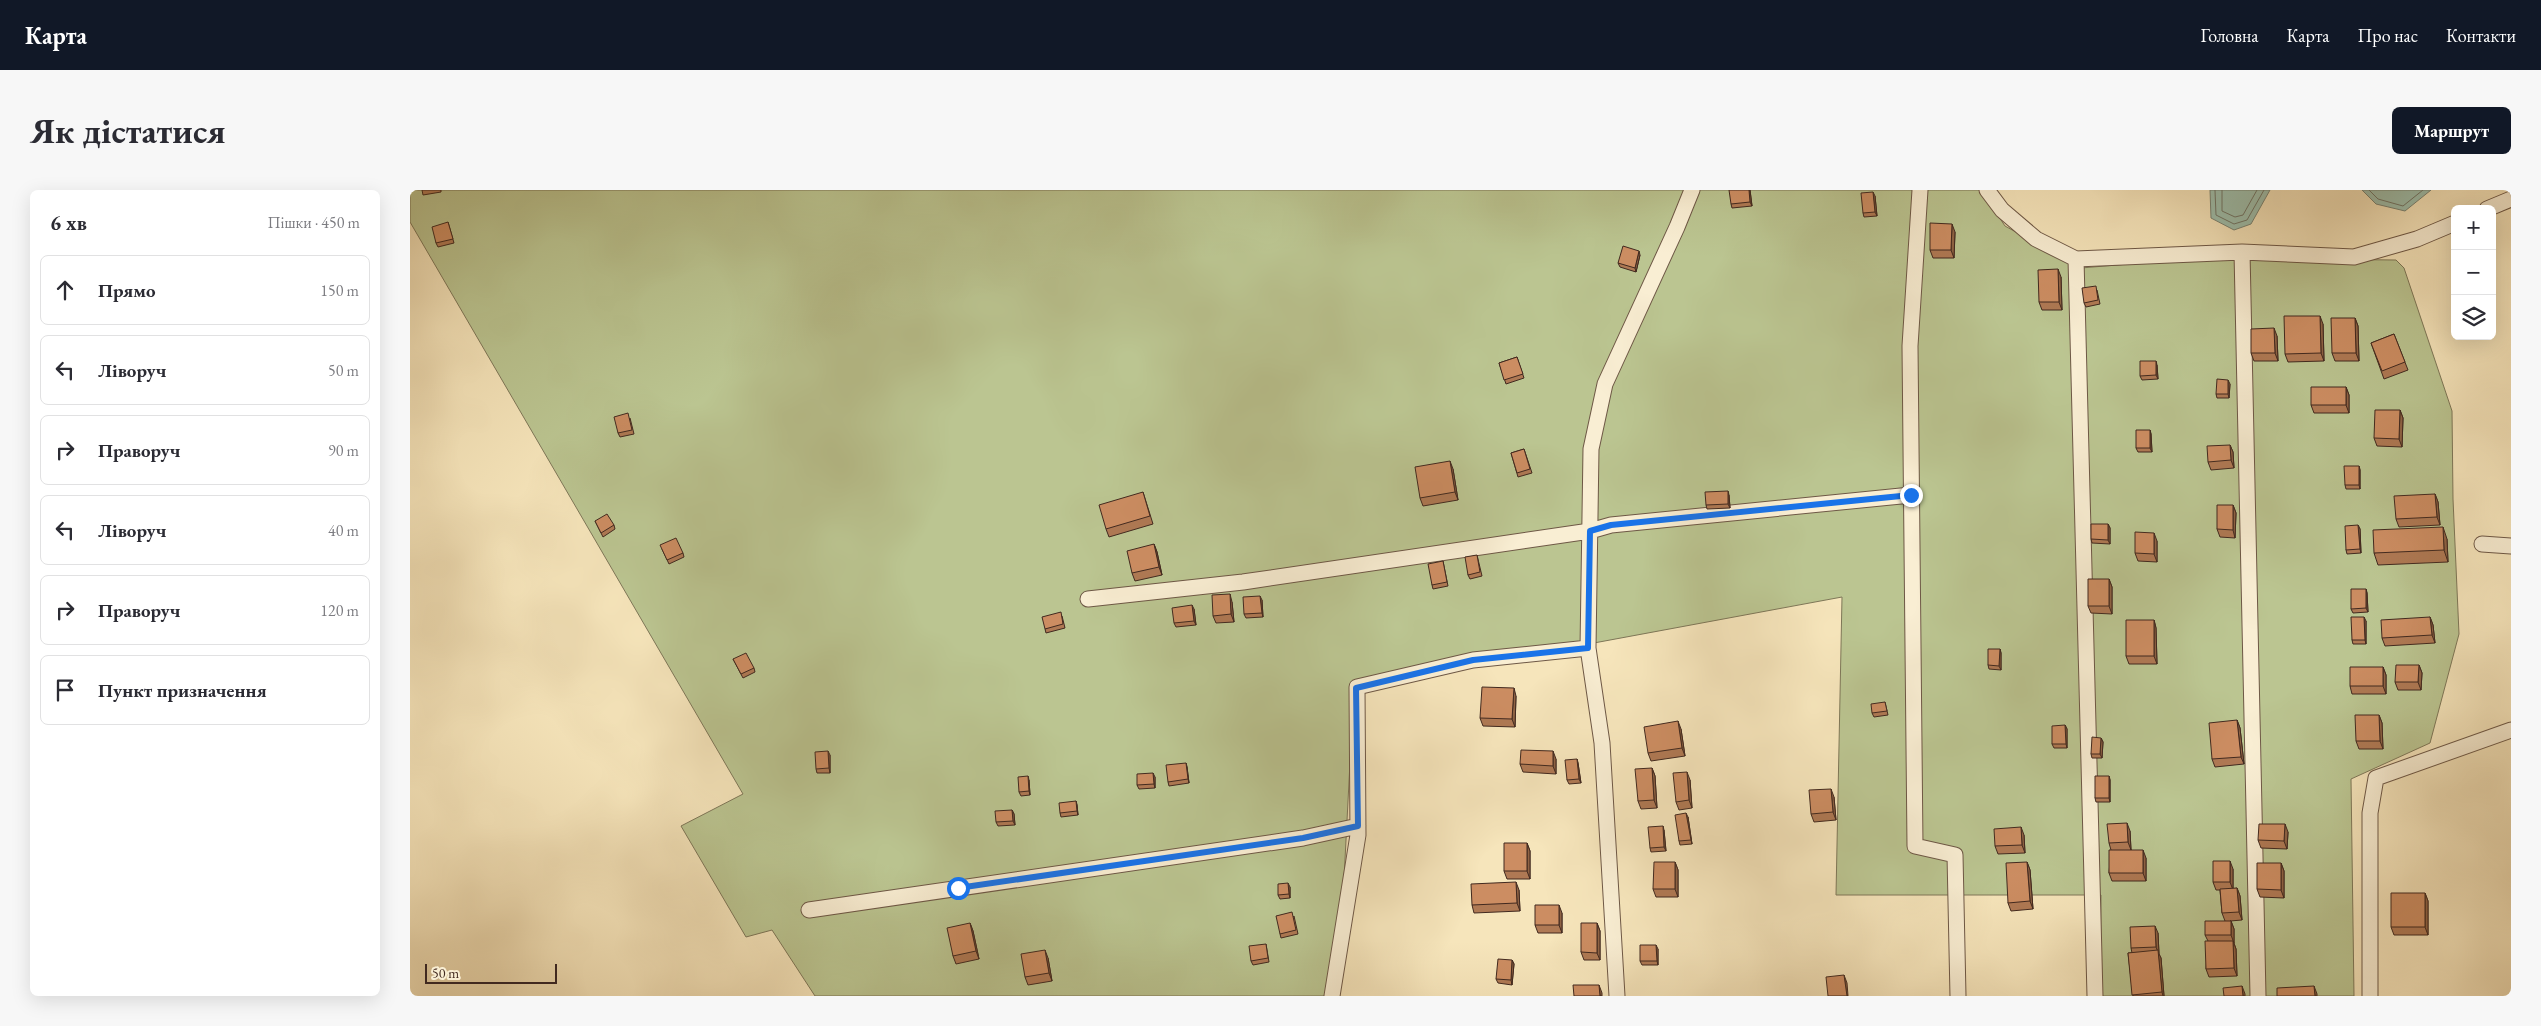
<!DOCTYPE html>
<html lang="uk">
<head>
<meta charset="utf-8">
<style>
	body { margin:0; font-family:"EB Garamond",serif; background:#f7f7f7; color:#2b2b33 }
	.controls { position:absolute; right:15px; top:15px; display:grid; overflow:hidden; border-radius:8px; box-shadow:0 5px 20px #0002 }
	.controls button { width:45px; height:45px; display:grid; place-items:center; padding:0; border:0; border-bottom:1px solid #e1e1e2; background:#fff; color:#2b2b33; font:25px sans-serif }
	.scale { position:absolute; left:15px; bottom:12px; width:132px; box-sizing:border-box; padding-left:5px; border:2px solid #41291f; border-top:0; font-size:14px; line-height:18px; white-space:nowrap; color:#41291f; -webkit-text-stroke:4px #f9eed3; paint-order:stroke }
	.stop { position:absolute; width:15px; height:15px; margin:-11px; border:4px solid #1a73e8; border-radius:50%; background:#fff }
	.stop.end { background:#1a73e8; border-color:#fff; box-shadow:0 1px 5px #0008 }
	.list { margin:0; padding:0; list-style:none }
	h2 { display:flex; justify-content:space-between; align-items:center; height:65px; margin:0; padding:0 20px; font-size:21px }
	h2 small { font-size:16px; font-weight:400; color:#7c7c81 }
	.list li { display:grid; grid-template-columns:32px 1fr auto; gap:15px; align-items:center; box-sizing:border-box; height:70px; margin:0 10px 10px; padding:0 10px; border:1px solid #e1e1e2; border-radius:8px }
	.list b { display:block; font-size:19px; white-space:nowrap }
	.list em { font-size:16px; font-style:normal; color:#7c7c81 }
	.icon { flex:none; width:28px; height:28px; fill:none; stroke:currentColor; stroke-width:2; stroke-linecap:round; stroke-linejoin:round }
	.map { position:relative; flex:none; width:2101px; height:806px; overflow:hidden; border-radius:8px }
	header { display:flex; align-items:center; gap:30px; box-sizing:border-box; height:70px; padding:0 25px; background:#111827; color:#fff }
	header strong { font-size:24px }
	nav { display:flex; gap:28px; margin-inline-start:auto; font-size:18px }
	.intro { display:flex; align-items:center; justify-content:space-between; box-sizing:border-box; height:120px; padding:0 30px }
	h1 { margin:0; font-size:35px }
	.button { padding:12px 22px; border-radius:8px; background:#111827; color:#fff; font-size:18px; font-weight:700 }
	main { display:flex; gap:30px; padding:0 30px }
	aside { flex:1; background:#fff; border-radius:8px; box-shadow:0 5px 20px #0002 }
	.map>svg:first-child { display:block }
</style>
</head>
<body>
<header>
<strong>Карта</strong>
<nav><a>Головна</a><a>Карта</a><a>Про нас</a><a>Контакти</a></nav>
</header>
<div class="intro"><h1>Як дістатися</h1><a class="button">Маршрут</a></div>
<main>
<aside>
<h2>6 хв<small>Пішки · 450 m</small></h2>
<ul class="list">
<li><svg class="icon" aria-label="ahead" viewBox="0 0 24 24"><path d="M12 20V5M6 11l6-6 6 6"/></svg><div><b>Прямо</b></div><em>150 m</em></li>
<li><svg class="icon" aria-label="left" viewBox="0 0 24 24"><path d="M17 20v-9H6M10 6l-5 5 5 5"/></svg><div><b>Ліворуч</b></div><em>50 m</em></li>
<li><svg class="icon" aria-label="right" viewBox="0 0 24 24"><path d="M7 20v-9h11M14 6l5 5-5 5"/></svg><div><b>Праворуч</b></div><em>90 m</em></li>
<li><svg class="icon" aria-label="left" viewBox="0 0 24 24"><path d="M17 20v-9H6M10 6l-5 5 5 5"/></svg><div><b>Ліворуч</b></div><em>40 m</em></li>
<li><svg class="icon" aria-label="right" viewBox="0 0 24 24"><path d="M7 20v-9h11M14 6l5 5-5 5"/></svg><div><b>Праворуч</b></div><em>120 m</em></li>
<li><svg class="icon" aria-label="arrive" viewBox="0 0 24 24"><path d="M6 21V4h12l-3 4 3 4H6"/></svg><div><b>Пункт призначення</b></div></li>
</ul>
</aside>
<div class="map">
<svg width="2101" height="806" viewBox="0 0 2101 806">
	<rect width="100%" height="100%" fill="#f6e5bb"/>
	<filter id="stains"><feTurbulence type="fractalNoise" baseFrequency=".004" numOctaves="4"/><feColorMatrix values="0 0 0 0 .2 0 0 0 0 .09 0 0 0 0 .02 0 0 0 .5 -.17"/></filter>
	<radialGradient id="worn" r=".72"><stop offset=".6" stop-color="#630" stop-opacity="0"/><stop offset="1" stop-color="#630" stop-opacity=".3"/></radialGradient>
	<path fill="#bbc591" stroke="#7e7758" d="M0,0h1571l24,36 76,42 119,-10 196,2 8,8 48,143 1,88 6,135 -29,109 -79,36 3,217h-254l1,-101h-265l6,-298 -480,89 -9,18 -15,292h-523l-43,-66 -26,7 -65,-111 62,-32 -333,-572z"/>
	<path fill="#9dbfad" stroke="#788374" d="M1800,0h60l-19,34 -17,6 -23,-12z
		M1952,0h69l-26,21 -29,-7z"/>
	<g fill="none" stroke-linecap="round" stroke-linejoin="round">
		<path stroke="#6f7466" stroke-width="1" d="M1805,0l1,25 18,9 13,-4 17,-30
			M1812,0v21l13,6 8,-2 14,-25
			M1959,0l9,9 25,7 20,-16"/>
		<defs>
			<path id="minor" d="M1510,0l-10,156 5,500 40,9 3,141
				M1577,0l15,20 34,29 40,20 166,-7 112,5 63,-18 38,-16
				M2077,19l24,-10
				M1832,62l16,744
				M1666,69l19,737
				M2072,354l29,2
				M678,409l155,-17 347,-51 21,-6 300,-30
				M399,720l494,-72 55,-12
				M922,806l26,-161 -1,-148 116,-27 115,-12
				M1207,806l-15,-253 -14,-95 3,-199 14,-65 72,-157 15,-37
				M1960,806v-183l6,-35 135,-48"/>
		</defs>
		<use href="#minor" stroke="#6e5846" stroke-width="17"/>
		<use href="#minor" stroke="#f9eed3" stroke-width="15"/>
	</g>
	<path fill="#af7954" stroke="#41291f" d="M12,0h19v2l-18,3z
		M1340,0l2,16 -20,2 -1,-4z
		M1465,6l2,20 -13,1 -1,-4z
		M38,32l6,21 -16,4 -2,-4z
		M1545,42l-1,26h-21l-3,-8z
		M1230,65l-4,17 -16,-5 -2,-4z
		M1651,87l1,33h-20l-3,-8z
		M1687,100l3,14 -14,3 -2,-4z
		M1945,128l3,8 1,35h-24l-3,-8z
		M1913,134l1,37 -36,1 -3,-8z
		M1984,144l14,36 -24,9 -13,-36z
		M1867,146l1,25h-24l-3,-8z
		M1107,167l7,21 -18,6 -7,-21z
		M1747,175l1,14 -16,1 -2,-4z
		M1820,194l-1,14h-12l-1,-4z
		M1936,197l3,8v18h-35l-3,-8z
		M1990,220l3,8 -1,29 -25,-1 -3,-8z
		M220,228l4,16 -14,3 -2,-4z
		M1740,240l1,4 1,18h-14l-2,-4z
		M1820,255l3,7 1,16 -23,2 -3,-8z
		M1114,259l8,24 -14,4 -7,-24z
		M1949,276l1,4v19h-14l-1,-4z
		M1043,279l5,31 -35,6 -3,-8z
		M733,302l10,32 -44,13 -3,-8z
		M2025,304l3,8 2,23 -41,2 -3,-8z
		M1319,305l1,13 -23,1 -1,-4z
		M1823,315l3,8 -1,25 -15,-1 -3,-8z
		M185,331l19,4 1,4 -12,8z
		M1698,334l2,4v16l-18,-1 -1,-4z
		M1948,335l2,4 1,24 -14,1 -1,-4z
		M2037,349l1,23 -70,3 -4,-12z
		M1747,351v21l-19,-1 -3,-8z
		M744,354l3,8 5,23 -27,6 -3,-8z
		M252,359l21,4 1,4 -15,7z
		M1067,365l5,21 -12,3 -2,-4z
		M1033,371l5,25 -15,3 -1,-4z
		M1699,389l3,8v27l-21,-1 -3,-7z
		M1956,399l1,4 1,19 -15,1 -2,-4z
		M852,410l1,17 -17,1 -2,-4z
		M822,412l2,20 -18,1 -3,-7z
		M784,419l2,16 -20,2 -2,-4z
		M652,426l3,12 -19,5 -1,-4z
		M2020,427l3,8 2,18 -50,3 -3,-8z
		M1744,430l2,8 1,36h-28l-3,-8z
		M1956,431v23h-13l-1,-4z
		M1590,459l1,4v17l-12,-1 -1,-4z
		M323,469l21,9 1,4 -12,6z
		M2009,475l3,8 -1,17h-23l-3,-8z
		M1973,477l3,8v19h-34l-2,-8z
		M1106,506l-1,31 -32,-1 -3,-8z
		M1475,512l3,13 -14,2 -2,-4z
		M1969,525l3,8 1,26h-24l-3,-8z
		M1827,530l3,8 4,36 -29,3 -3,-8z
		M1655,535l2,4v19h-13l-2,-4z
		M1271,539l4,27 -34,5 -3,-8z
		M1691,548l2,4 -1,16h-10l-1,-4z
		M420,565v18h-13l-1,-4z
		M1146,569v15l-33,-2 -3,-8z
		M1167,569l1,4 3,20 -12,1 -2,-4z
		M776,573l1,4 2,16 -20,3 -1,-4z
		M1242,578l3,8 2,32 -16,1 -3,-8z
		M1699,586l1,4v22h-14l-1,-4z
		M745,587v11l-16,1 -2,-4z
		M619,590l1,15 -9,1 -2,-4z
		M1280,590l2,28 -13,2 -3,-8z
		M1424,607l2,23 -22,2 -3,-8z
		M666,611l1,4 1,10 -17,2 -1,-4z
		M602,620l2,4 1,11 -17,1 -2,-4z
		M1278,627l4,27 -12,1 -1,-4z
		M1254,640l2,21 -15,1 -1,-4z
		M1720,641l1,19 15,8v23h-34l-3,-8 2,-23 -2,-7z
		M1878,642l-1,17 -26,-1 -3,-8z
		M1614,645l1,18 -27,1 -3,-8z
		M1117,653l3,8v28h-23l-3,-8z
		M1265,672l3,8v27h-22l-3,-8z
		M1617,672l3,8 3,39 -22,2 -3,-8z
		M1871,673l3,8v27l-24,-1 -3,-8z
		M1823,679v20l4,-1 3,8 2,24 -12,1h1l3,8v14l2,6 1,27 -28,1 -3,-8 2,-28 -3,-6 20,-14 -3,-8 -2,-23h-4l-3,-8z
		M880,697v11l-10,1 -2,-4z
		M1109,700l1,21 -46,2 -2,-8z
		M2015,703l3,8v34h-34l-3,-8z
		M1152,723v20h-24l-3,-8z
		M884,726l4,18 -17,4 -1,-4z
		M560,733l3,8 6,28 -23,5 -3,-8z
		M1187,733l3,8v29h-16l-3,-8z
		M1748,743l1,21 2,4 3,38h-31l-5,-43h4l-1,-5z
		M856,754l3,18 -16,3 -2,-4z
		M1248,759v16h-16l-2,-4z
		M638,768l4,23 -24,4 -3,-8z
		M1102,770l2,4 -2,21 -14,-2 -2,-4z"/>
	<path fill="#8f6345" stroke="#41291f" d="M1339,0h1l2,16 -2,-4z
		M1463,2l2,4 2,20 -2,-4z
		M1542,34l3,8 -1,26 -3,-8z
		M1229,61l1,4 -4,17 -1,-4z
		M1648,79l3,8 1,33 -3,-8z
		M1910,126l3,8 1,37 -3,-8z
		M1945,128l3,8 1,35 -3,-8z
		M1864,138l3,8 1,25 -3,-8z
		M1746,171l1,4 1,14 -2,-4z
		M1818,190l2,4 -1,14 -1,-4z
		M1936,197l3,8v18l-3,-8z
		M1990,220l3,8 -1,29 -3,-8z
		M1740,240l1,4 1,18 -2,-4z
		M1820,255l3,7 1,16 -3,-8z
		M1040,271l3,8 5,31 -3,-8z
		M1949,276l1,4v19l-1,-4z
		M1318,301l1,4 1,13 -2,-4z
		M2025,304l3,8 2,23 -3,-8z
		M1823,315l3,8 -1,25 -2,-8z
		M1698,334l2,4v16l-2,-4z
		M1948,335l2,4 1,24 -1,-4z
		M2033,337l4,12 1,23 -4,-12z
		M1744,343l3,8v21l-3,-8z
		M744,354l3,8 5,23 -3,-8z
		M1699,389l3,8v27l-3,-8z
		M1956,399l1,4 1,19 -2,-4z
		M820,404l2,8 2,20 -3,-8z
		M850,406l2,4 1,17 -1,-4z
		M782,415l2,4 2,16 -2,-4z
		M1954,427l2,4v23l-1,-4z
		M2020,427l3,8 2,18 -3,-8z
		M1744,430l2,8 1,36 -3,-8z
		M1590,459l1,4v17l-2,-4z
		M2009,475l3,8 -1,17 -3,-8z
		M1973,477l3,8v19l-3,-8z
		M1104,498l2,8 -1,31 -3,-8z
		M1969,525l3,8 1,26 -3,-8z
		M1827,530l3,8 4,36 -3,-7z
		M1268,531l3,8 4,27 -3,-8z
		M1655,535l2,4v19l-1,-4z
		M1691,548l2,4 -1,16 -2,-4z
		M418,561l2,4v18l-1,-5z
		M1143,561l3,8v15l-3,-8z
		M1167,569l1,4 3,20 -2,-4z
		M776,573l1,4 2,16 -1,-4z
		M1242,578l3,8 2,32 -3,-8z
		M1277,582l3,8 2,28 -3,-8z
		M743,583l2,4v11l-1,-4z
		M618,586l1,4 1,15 -1,-4z
		M1699,586l1,4v22l-1,-4z
		M1421,599l3,8 2,23 -3,-8z
		M666,611l1,4 1,10 -1,-4z
		M602,620l2,4 1,11 -2,-4z
		M1276,623l2,4 4,27 -1,-4z
		M1717,633l3,8 1,19 -3,-8z
		M1875,634l3,8 -1,17 -3,-8z
		M1253,636l1,4 2,21 -2,-4z
		M1611,637l3,8 1,18 -3,-8z
		M1117,653l3,8v28l-3,-8z
		M1733,660l3,8v23l-3,-8z
		M1820,671l3,8v21l-3,-8z
		M1265,672l3,8v27l-3,-8z
		M1617,672l3,8 3,39 -3,-8z
		M1871,673l3,8v27l-3,-8z
		M1106,692l3,8 1,21 -3,-8z
		M878,693l2,4v11l-1,-4z
		M1827,698l3,8 2,24 -3,-8z
		M2015,703l3,8v34l-3,-8z
		M1149,715l3,8v20l-3,-8z
		M1821,731l3,8v14l-3,-8z
		M560,733l3,8 6,28 -3,-8z
		M1187,733l3,8v29l-3,-7z
		M1745,736l3,7 1,21 2,4 3,38h-1l-1,-4 -4,-40 -2,-5z
		M1823,751l3,8 1,27 -3,-8z
		M1246,755l2,4v16l-1,-4z
		M635,760l3,8 4,23 -3,-8z
		M1102,770l2,4 -2,21 -1,-5z
		M1434,785l3,8 1,13h-1z
		M1189,795l3,8v3h-2z
		M1832,796l3,8v2h-2z
		M1904,796l3,8v2h-2z"/>
	<path fill="#cc8d62" stroke="#41291f" d="M1319,0h20l1,12 -19,2z
		M1463,2l2,20 -12,1 -2,-20z
		M38,32l5,17 -17,4 -4,-16z
		M1520,33l22,1 -1,26h-21z
		M1213,56l16,5 -4,17 -17,-5z
		M1648,79l1,33h-20l-1,-32z
		M1686,96l2,14 -14,3 -2,-15z
		M1874,126h36l1,37 -36,1z
		M1921,128h24l1,35h-24z
		M1864,138l1,25h-24v-24z
		M1984,144l11,28 -23,9 -11,-28z
		M1107,167l6,17 -19,6 -5,-17z
		M1730,171h16v14l-16,1z
		M1807,189l11,1v14h-12z
		M1901,197h35v18h-35z
		M1965,220h25l-1,29 -25,-1z
		M218,223l4,17 -14,3 -4,-16z
		M1726,240h14v18h-14z
		M1820,255l1,15 -23,2 -1,-16z
		M1114,259l6,20 -13,4 -6,-20z
		M1040,271l5,31 -35,6 -5,-31z
		M1934,276h15v19h-14z
		M1318,301v13l-22,1 -1,-13z
		M733,302l7,24 -44,13 -7,-24z
		M2025,304l2,23 -41,2 -2,-23z
		M1807,315h16v25l-16,-1z
		M197,324l7,11 -13,8 -6,-12z
		M1681,334h17v16l-17,-1z
		M1948,335l2,24 -14,1 -1,-24z
		M2033,337l1,23 -70,3 -1,-23z
		M1725,342l19,1v21l-19,-1z
		M266,348l7,15 -16,7 -7,-15z
		M744,354l5,23 -27,6 -5,-22z
		M1067,365l3,17 -12,3 -3,-18z
		M1033,371l4,21 -15,3 -4,-21z
		M1678,389h21v27h-21z
		M1941,399h15v19l-15,1z
		M820,404l1,20 -18,2 -1,-21z
		M850,406l2,17 -18,1 -1,-17z
		M782,415l2,16 -20,2 -2,-15z
		M651,422l2,12 -18,5 -3,-12z
		M1941,427h13l1,23h-13z
		M2020,427l2,18 -50,3 -1,-18z
		M1716,430h28v36h-28z
		M1578,459h12l-1,17 -11,-1z
		M336,463l8,15 -13,6 -8,-15z
		M1986,475h23l-1,17h-23z
		M1940,477h33v19h-33z
		M1072,497l32,1 -2,31 -32,-1z
		M1475,512l2,9 -15,2 -1,-9z
		M1945,525h24l1,26h-24z
		M1827,530l4,37 -29,2 -3,-36z
		M1268,531l4,27 -34,5 -4,-26z
		M1655,535l1,19h-14v-18z
		M1682,547l9,1 -1,16h-9z
		M1111,560l32,1v15l-33,-2z
		M418,561l1,17 -13,1 -1,-17z
		M1167,569l2,20 -12,1 -2,-20z
		M776,573l2,16 -20,3 -2,-17z
		M1242,578l2,32 -16,1 -3,-32z
		M1277,582l2,28 -13,2 -3,-29z
		M743,583l1,11 -17,1v-11z
		M618,586l1,15 -10,1 -1,-15z
		M1685,586h14v22h-14z
		M1421,599l2,23 -22,2 -2,-24z
		M666,611l1,10 -17,2 -1,-10z
		M602,620l1,11 -17,1 -1,-11z
		M1276,623l5,27 -12,1 -4,-26z
		M1717,633l1,19 -19,1 -2,-19z
		M1849,634h26l-1,17 -26,-1z
		M1253,636l1,21 -14,1 -2,-21z
		M1611,637l1,18 -27,1 -1,-17z
		M1094,653h23v28h-23z
		M1699,660h34v23h-34z
		M1803,671h17v21h-17z
		M1244,672h21v27h-22z
		M1617,672l3,39 -22,2 -2,-40z
		M1847,673h24v27l-24,-1z
		M1106,692l1,21 -45,2 -1,-21z
		M878,693l1,11 -11,1v-11z
		M1827,698l2,24 -17,1 -2,-24z
		M1981,703h34v34h-34z
		M1125,715h24v20h-24z
		M882,722l4,18 -16,4 -4,-18z
		M1795,731h26v14h-26z
		M560,733l6,28 -23,5 -6,-28z
		M1171,733h16v30l-16,-1z
		M1745,736l1,21 -25,1 -1,-21z
		M1795,751h28l1,27 -28,1z
		M856,754l2,14 -17,3 -2,-15z
		M1230,755h16l1,16h-17z
		M635,760l4,23 -24,4 -4,-23z
		M1748,760l4,42 -30,3 -4,-42z
		M1088,769l14,1 -1,20 -15,-1z
		M1434,785l3,21h-19l-2,-19z
		M1163,795h26l1,11h-26z
		M1832,796l1,10h-19l-1,-8z
		M1904,796l1,10h-38v-8z"/>
	<g fill="none" stroke-linecap="round" stroke-linejoin="round">
		<path stroke="#1a73e8" stroke-width="6" d="M548,698l345,-50 55,-12 -2,-138 117,-28 115,-12 2,-117 21,-6 300,-30"/>
	</g>
	<rect width="100%" height="100%" filter="url(#stains)"/>
	<rect width="100%" height="100%" fill="url(#worn)"/>
</svg>
<div class="controls">
<button>+</button>
<button>−</button>
<button><svg class="icon" aria-label="layers" viewBox="0 0 24 24"><path d="M12 4l9 5-9 5-9-5zM3 14l9 5 9-5"/></svg></button>
</div>
<div class="scale">50 m</div>
<div class="stop" style="left:548px;top:698px"></div>
<div class="stop end" style="left:1501px;top:305px"></div>
</div>
</main>
</body>
</html>
